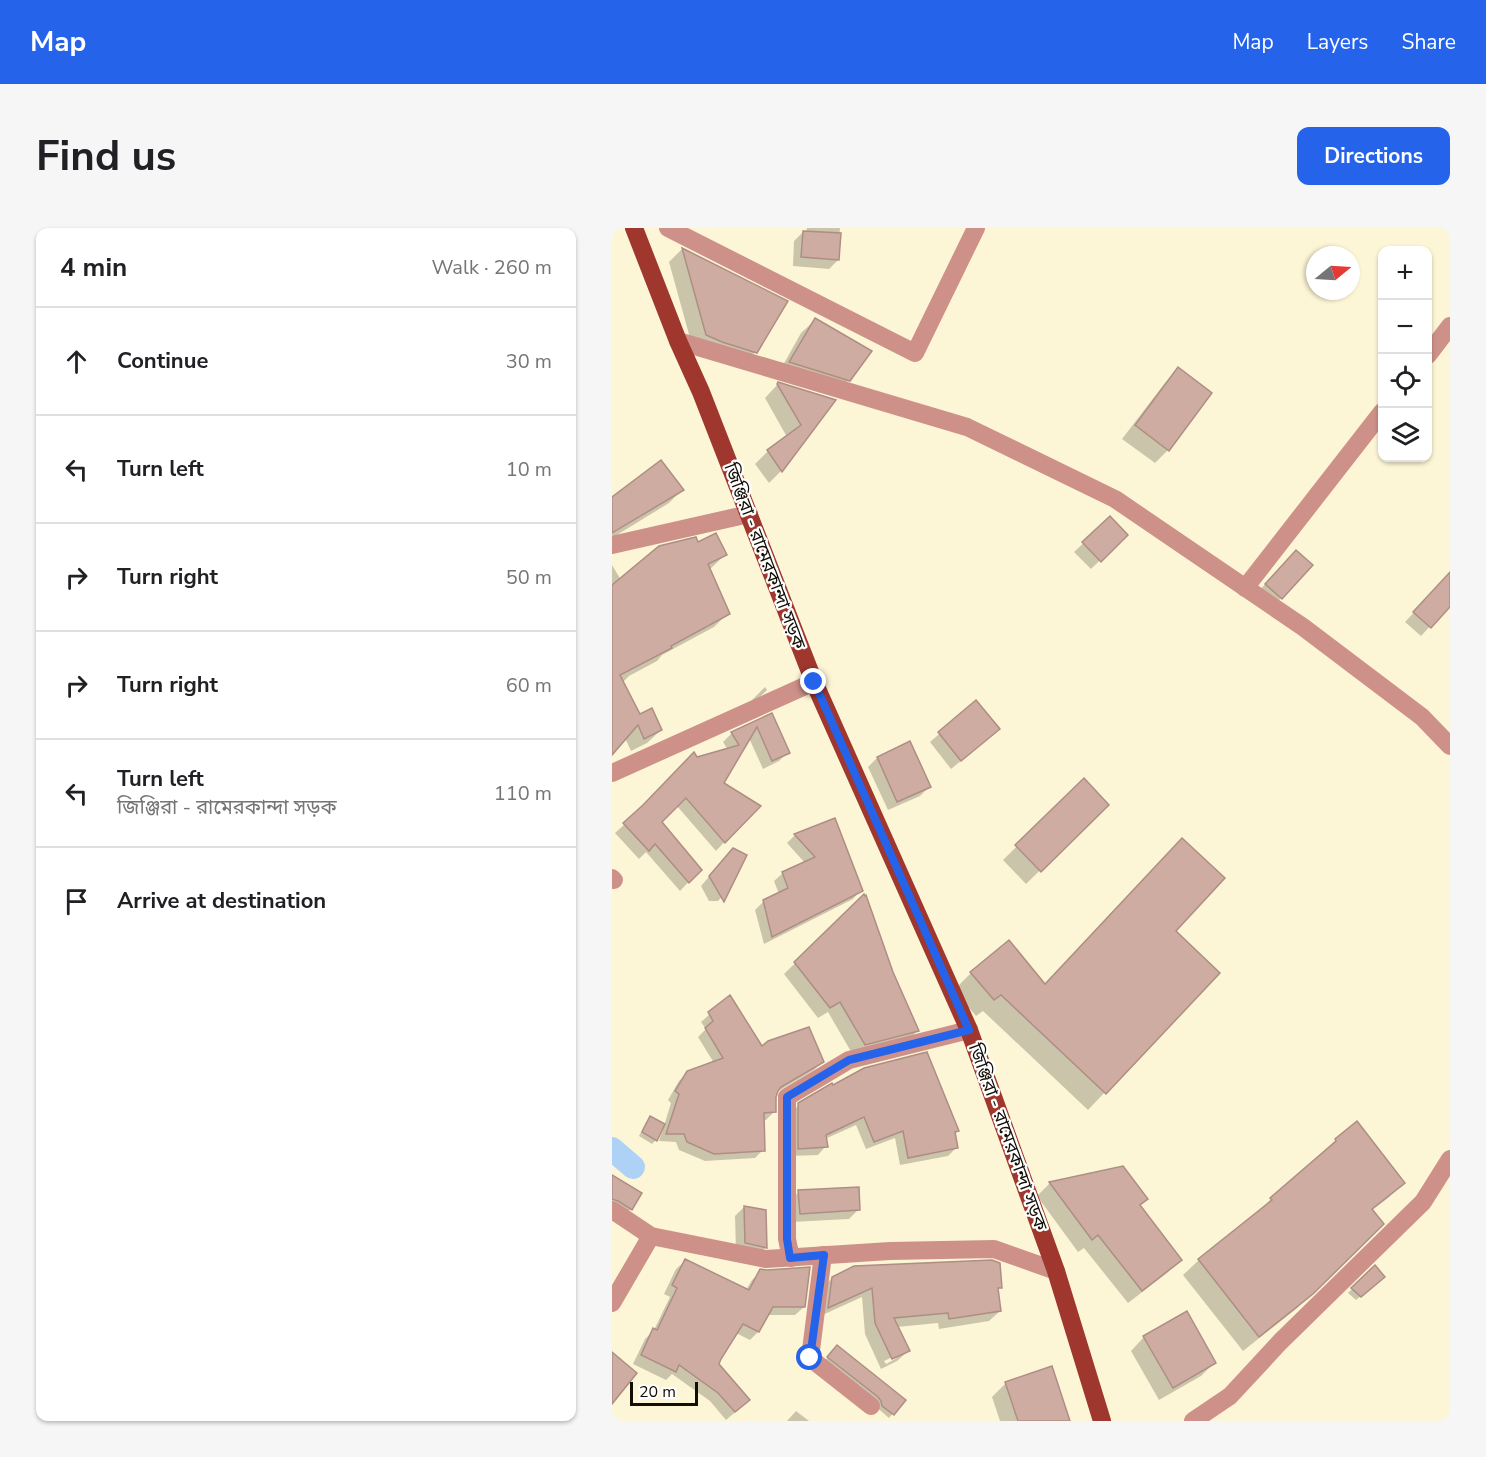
<!DOCTYPE html>
<html lang="en">
<head>
<meta charset="utf-8">
<style>
	body { margin:0; font-family:"Nunito Sans","Noto Sans Bengali",sans-serif; background:#f6f6f6; color:#202124 }
	.controls { position:absolute; right:18px; top:18px; display:grid; overflow:hidden; border-radius:12px; box-shadow:0 2px 4px #0004 }
	.controls button { width:54px; height:54px; display:grid; place-items:center; padding:0; border:0; border-bottom:2px solid #e0e0e0; background:#fff; color:#202124; font:30px sans-serif }
	.compass { position:absolute; left:694px; top:18px; width:54px; height:54px; border-radius:50%; background:#fff; box-shadow:0 2px 4px #0004; rotate:72deg }
	.scale { position:absolute; left:18px; bottom:15px; width:68px; box-sizing:border-box; padding-left:6px; border:3px solid #110f05; border-top:0; font-size:16px; line-height:21px; white-space:nowrap; color:#110f05; -webkit-text-stroke:4px #fff; paint-order:stroke }
	.stop { position:absolute; width:18px; height:18px; margin:-14px; border:4px solid #2563eb; border-radius:50%; background:#fff }
	.stop.end { background:#2563eb; border-color:#fff; box-shadow:0 2px 6px #0008 }
	.list { margin:0; padding:0; list-style:none }
	h2 { display:flex; justify-content:space-between; align-items:center; height:78px; margin:0; padding:0 24px; font-size:26px }
	h2 small { font-size:20px; font-weight:400; color:#757577 }
	.list li { display:grid; grid-template-columns:39px 1fr auto; gap:18px; align-items:center; box-sizing:border-box; height:108px; padding:0 24px; border-top:2px solid #e0e0e0 }
	.list b { display:block; font-size:22px; white-space:nowrap }
	.list p { margin:0; font-size:20px; white-space:nowrap; color:#757577 }
	.list em { font-size:20px; font-style:normal; color:#757577 }
	.icon { flex:none; width:33px; height:33px; fill:none; stroke:currentColor; stroke-width:2; stroke-linecap:round; stroke-linejoin:round }
	.map { position:relative; flex:none; width:838px; height:1193px; overflow:hidden; border-radius:12px }
	header { display:flex; align-items:center; gap:36px; box-sizing:border-box; height:84px; padding:0 30px; background:#2563eb; color:#fff }
	header strong { font-size:28px }
	nav { display:flex; gap:33px; margin-inline-start:auto; font-size:21px }
	.intro { display:flex; align-items:center; justify-content:space-between; box-sizing:border-box; height:144px; padding:0 36px }
	h1 { margin:0; font-size:42px }
	.button { padding:15px 27px; border-radius:12px; background:#2563eb; color:#fff; font-size:21px; font-weight:700 }
	main { display:flex; gap:36px; padding:0 36px }
	aside { flex:1; background:#fff; border-radius:12px; box-shadow:0 2px 4px #0004 }
	.map>svg:first-child { display:block }
	.shadow { fill:#0003; fill-rule:evenodd }
	.lines { fill:none; stroke-linecap:round; stroke-linejoin:round }
	.canal { stroke:#aed1f6; stroke-width:24 }
	.building { fill:#ceaca2; stroke:#ae8e84; stroke-width:1.5 }
	.minor { stroke:#ce9189; stroke-width:18 }
	.major { stroke:#a0372f; stroke-width:18 }
	.route { stroke:#2563eb; stroke-width:8 }
	.labels { text-anchor:middle; dominant-baseline:central; stroke-width:4.5; stroke-linejoin:round; paint-order:stroke }
	.street-label { font-size:18px; fill:#110f05; stroke:#fff }
</style>
</head>
<body>
<header>
<strong>Map</strong>
<nav><a>Map</a><a>Layers</a><a>Share</a></nav>
</header>
<div class="intro"><h1>Find us</h1><a class="button">Directions</a></div>
<main>
<aside>
<h2>4 min<small>Walk · 260 m</small></h2>
<ul class="list">
<li><svg class="icon" aria-label="ahead" viewBox="0 0 24 24"><path d="M12 20V5M6 11l6-6 6 6"/></svg><div><b>Continue</b></div><em>30 m</em></li>
<li><svg class="icon" aria-label="left" viewBox="0 0 24 24"><path d="M17 20v-9H6M10 6l-5 5 5 5"/></svg><div><b>Turn left</b></div><em>10 m</em></li>
<li><svg class="icon" aria-label="right" viewBox="0 0 24 24"><path d="M7 20v-9h11M14 6l5 5-5 5"/></svg><div><b>Turn right</b></div><em>50 m</em></li>
<li><svg class="icon" aria-label="right" viewBox="0 0 24 24"><path d="M7 20v-9h11M14 6l5 5-5 5"/></svg><div><b>Turn right</b></div><em>60 m</em></li>
<li><svg class="icon" aria-label="left" viewBox="0 0 24 24"><path d="M17 20v-9H6M10 6l-5 5 5 5"/></svg><div><b>Turn left</b><p>জিঞ্জিরা - রামেরকান্দা সড়ক</p></div><em>110 m</em></li>
<li><svg class="icon" aria-label="arrive" viewBox="0 0 24 24"><path d="M6 21V4h12l-3 4 3 4H6"/></svg><div><b>Arrive at destination</b></div></li>
</ul>
</aside>
<div class="map">
<svg width="838" height="1193" viewBox="0 0 838 1193">
	<rect width="100%" height="100%" fill="#fdf6d6"/>
	<g class="shadow">
		<polygon points="195,0 228,0 226,32 217,41 181,38 182,13 191,4 194,4"/>
		<polygon points="70,21 174,74 143,124 130,138 81,121 57,34"/>
		<polygon points="203,92 237,152 223,165 165,148 189,105"/>
		<polygon points="566,141 556,222 543,235 510,211 553,155"/>
		<polygon points="166,156 222,173 169,243 157,255 143,236 156,223 175,209 153,170"/>
		<polygon points="70,262 57,275 0,310 0,271"/>
		<polygon points="498,290 514,307 479,341 462,324"/>
		<polygon points="86,316 113,327 97,342 116,385 102,399 50,427 45,433 17,448 10,455 27,488 49,502 35,515 19,523 13,510 0,524 0,337 9,352"/>
		<polygon points="675,332 669,370 660,379 645,365"/>
		<polygon points="838,357 838,377 809,408 793,394 824,361"/>
		<polygon points="153,459 155,462 142,475 132,480"/>
		<polygon points="364,474 377,510 339,541 318,514"/>
		<polygon points="159,487 176,524 167,533 151,541 137,510 110,556 146,578 104,623 65,578 48,594 88,642 68,663 34,624 27,631 3,605 85,531 116,522 111,514 120,505"/>
		<polygon points="265,530 317,559 308,568 276,582 256,539"/>
		<polygon points="472,552 495,577 414,656 391,632"/>
		<polygon points="222,592 249,662 241,671 152,716 143,682 152,673 167,666 162,653 171,645 193,635 175,615 183,607"/>
		<polygon points="112,631 115,663 106,673 97,673 89,658"/>
		<polygon points="251,669 280,744 306,802 295,814 241,827 216,784 206,790 172,746"/>
		<polygon points="562,703 606,745 476,882 371,783 364,788 342,762 359,745 432,758"/>
		<polygon points="117,769 149,820 210,834 202,842 163,865 162,884 154,892 150,892 151,922 143,930 93,933 67,922 64,914 47,913 51,901 49,900 44,912 40,916 27,908 34,894 38,890 52,898 59,875 56,872 67,853 76,844 102,835 86,809 94,801 89,794"/>
		<polygon points="187,877 346,903 342,907 345,919 336,928 288,937 283,910 254,921 244,897 213,911 214,918 206,927 179,928 179,885"/>
		<polygon points="724,912 791,955 776,970 759,983 770,996 684,1081 631,1123 571,1047 587,1032 644,987 659,971"/>
		<polygon points="0,949 20,980 10,990 0,985"/>
		<polygon points="438,955 527,978 568,1031 555,1045 516,1075 472,1020 466,1024 425,968"/>
		<polygon points="187,964 246,982 237,991 179,994 178,973"/>
		<polygon points="132,979 154,1019 145,1028 124,1024 123,988"/>
		<polygon points="73,1033 134,1062 140,1052 149,1043 192,1079 183,1087 155,1087 146,1104 138,1112 124,1105 105,1136 127,1181 114,1192 98,1173 60,1146 54,1152 21,1136 33,1111 42,1102 58,1069 52,1066 64,1041"/>
		<polygon points="763,1039 767,1053 744,1072 736,1065"/>
		<path d="M 220,1050 L 388,1059 L 385,1062 L 388,1083 L 377,1093 L 327,1101 L 326,1095 L 285,1099 L 296,1123 L 285,1133 L 269,1141 L 253,1106 L 250,1069 L 206,1089 L 210,1061 ZM 285,1127 L 285,1130 L 274,1136 L 272,1133 Z"/>
		<polygon points="532,1109 602,1135 589,1148 547,1172 519,1123"/>
		<polygon points="221,1123 292,1172 277,1190 212,1134"/>
		<polygon points="394,1155 457,1193 388,1193 380,1169"/>
		<polygon points="184,1183 197,1193 175,1193"/>
	</g>
	<g class="lines">
		<polyline class="canal" points="0,921 21,939"/>
	</g>
	<g class="building">
		<polygon points="191,3 229,5 227,32 189,29"/>
		<polygon points="70,20 176,73 145,125 110,114 94,107"/>
		<polygon points="203,90 260,123 238,153 177,134"/>
		<polygon points="566,139 600,165 557,223 523,197"/>
		<polygon points="166,154 224,172 170,244 155,222 189,197 165,156"/>
		<polygon points="49,232 72,262 0,305 0,269"/>
		<polygon points="498,288 516,307 489,334 470,314"/>
		<polygon points="104,305 115,327 96,336 118,386 59,418 60,420 8,447 28,486 40,480 50,502 32,511 26,497 0,527 0,357 47,318 84,309 86,314"/>
		<polygon points="684,322 701,337 670,371 653,356"/>
		<polygon points="838,344 838,379 819,400 801,384"/>
		<polygon points="364,472 388,501 349,533 326,504"/>
		<polygon points="160,485 178,525 160,533 145,499 112,555 149,578 113,615 74,570 50,594 90,642 77,655 43,616 37,623 11,595 31,577 82,524 85,529 127,517 119,504"/>
		<polygon points="298,513 319,559 285,574 265,529"/>
		<polygon points="472,550 497,577 429,644 403,617"/>
		<polygon points="223,590 251,663 160,709 151,672 176,660 170,644 203,629 182,606"/>
		<polygon points="570,610 613,650 564,703 608,745 494,866 389,767 382,772 358,744 397,712 433,756"/>
		<polygon points="121,620 135,627 112,674 97,648"/>
		<polygon points="252,666 253,668 254,667 281,744 307,803 253,817 228,774 218,780 182,734"/>
		<polygon points="118,767 150,818 156,813 197,799 212,834 169,859 166,863 164,869 164,884 152,885 153,923 102,926 75,914 72,906 54,906 67,866 63,863 75,843 111,830 93,800 101,793 96,784"/>
		<polygon points="315,824 347,903 343,904 346,920 296,930 291,903 262,914 252,889 214,907 216,919 186,921 186,875 220,855 221,857 252,840"/>
		<polygon points="38,888 53,896 45,913 30,904"/>
		<polygon points="745,893 793,955 760,981 772,996 701,1066 647,1109 586,1031 660,972 658,970 724,913 723,911"/>
		<polygon points="511,938 536,971 528,977 570,1032 530,1063 486,1007 480,1012 437,954"/>
		<polygon points="0,947 30,965 20,982 6,973 0,971"/>
		<polygon points="247,959 248,982 188,986 186,962"/>
		<polygon points="132,978 154,982 155,1020 133,1015"/>
		<polygon points="73,1031 137,1062 148,1041 155,1042 198,1039 193,1079 161,1079 147,1104 131,1096 109,1131 107,1136 138,1172 123,1184 106,1165 67,1137 64,1144 29,1127 41,1100 45,1102 65,1060 60,1057"/>
		<polygon points="380,1032 388,1035 390,1060 386,1060 389,1083 337,1091 336,1085 282,1090 298,1123 280,1131 263,1095 260,1060 216,1080 220,1049 242,1038"/>
		<polygon points="763,1037 773,1049 749,1069 739,1060"/>
		<polygon points="575,1083 604,1135 561,1160 531,1108"/>
		<polygon points="225,1117 294,1172 282,1187 270,1178 269,1173 266,1169 215,1129"/>
		<polygon points="0,1124 25,1145 0,1176"/>
		<polygon points="440,1138 458,1193 406,1193 393,1154"/>
	</g>
	<g class="lines">
		<g class="minor">
			<polyline points="56,0 303,125 364,0"/>
			<polyline points="66,113 355,199 503,271 691,399 810,489 838,518"/>
			<polyline points="816,127 838,98"/>
			<polyline points="0,317 137,286"/>
			<polyline points="633,360 770,184"/>
			<polyline points="0,545 202,454"/>
			<polyline points="0,650 2,652"/>
			<polyline points="0,982 39,1008 154,1031 278,1023 382,1021 444,1043"/>
			<polyline points="211,1027 198,1130 259,1178"/>
			<polyline points="179,1030 175,1011 175,869 237,832 357,802"/>
			<polyline points="0,1075 39,1008"/>
			<polyline points="581,1193 618,1168 668,1114 811,974 838,931"/>
		</g>
		<polyline class="major" points="22,0 66,113 89,164 202,454 357,802 444,1043 490,1193"/>
	</g>
	<g class="lines">
		<polyline class="route" points="198,1130 212,1027 178,1030 175,1011 175,869 237,832 357,802 202,454"/>
	</g>
	<g class="labels">
		<g class="street-label">
			<text transform="translate(153 328) rotate(69)">জিঞ্জিরা - রামেরকান্দা সড়ক</text>
			<text transform="translate(396 909) rotate(70)">জিঞ্জিরা - রামেরকান্দা সড়ক</text>
		</g>
	</g>
</svg>
<div class="controls">
<button>+</button>
<button>−</button>
<button><svg class="icon" aria-label="locate" viewBox="0 0 24 24"><circle cx="12" cy="12" r="6"/><path d="M12 2v4M12 18v4M2 12h4M18 12h4"/></svg></button>
<button><svg class="icon" aria-label="layers" viewBox="0 0 24 24"><path d="M12 4l9 5-9 5-9-5zM3 14l9 5 9-5"/></svg></button>
</div>
<svg class="compass" viewBox="-18 -18 36 36"><path d="M0-13l5 13h-10z" fill="#e53935"/><path d="M0 13l5-13h-10z" fill="#757577"/></svg>
<div class="scale">20 m</div>
<div class="stop" style="left:198px;top:1130px"></div>
<div class="stop end" style="left:202px;top:454px"></div>
</div>
</main>
</body>
</html>
